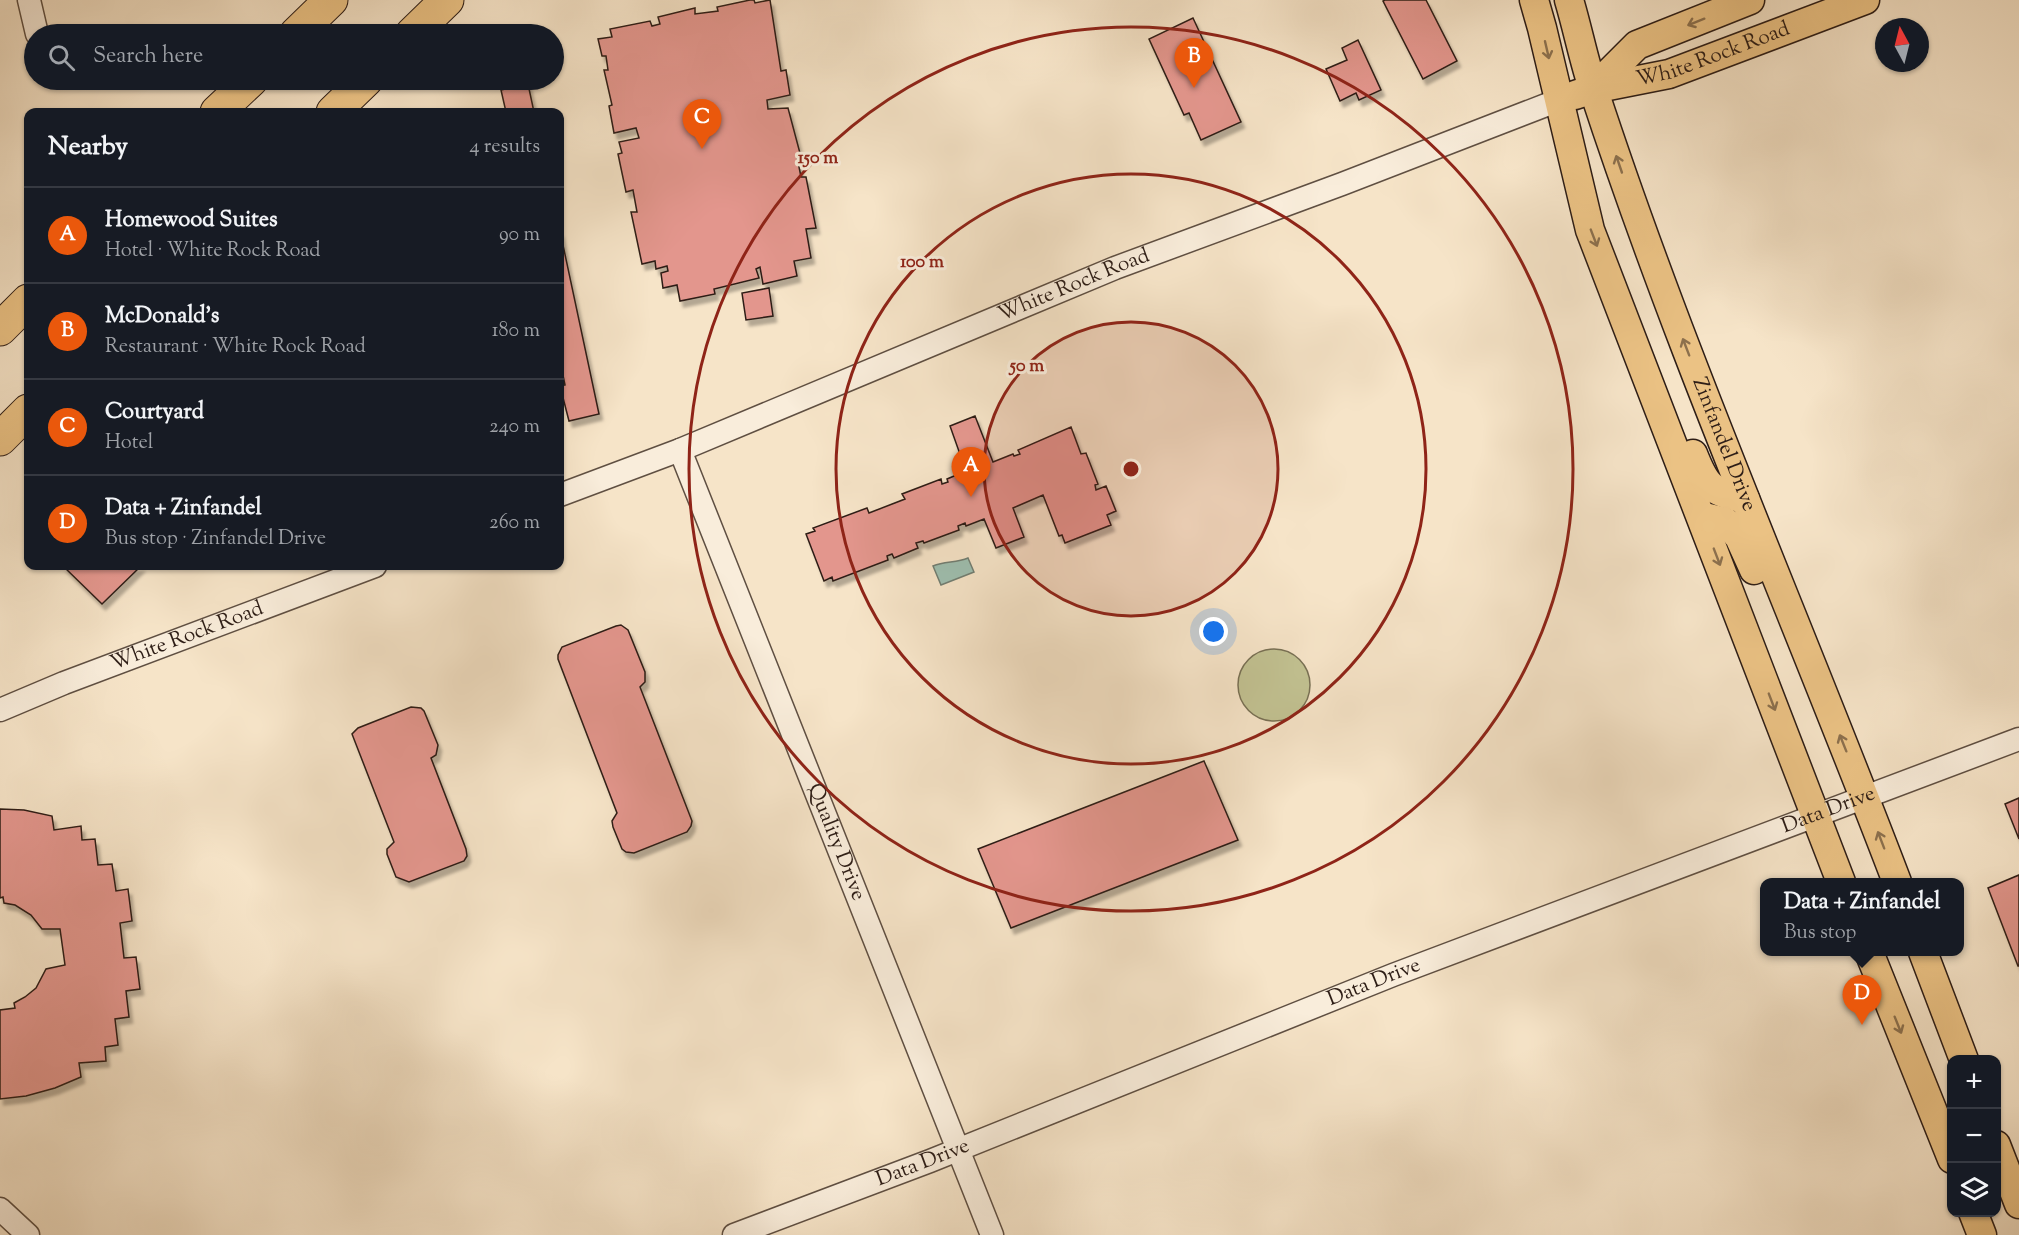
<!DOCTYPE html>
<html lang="en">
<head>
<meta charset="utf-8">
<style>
	body { margin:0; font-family:"Sorts Mill Goudy",serif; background:#242831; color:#f1f3f6 }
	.controls { position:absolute; right:18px; bottom:18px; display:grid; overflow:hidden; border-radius:12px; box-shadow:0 2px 4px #0004 }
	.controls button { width:54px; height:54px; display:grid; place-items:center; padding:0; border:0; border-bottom:2px solid #363941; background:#171b24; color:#f1f3f6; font:30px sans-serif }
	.compass { position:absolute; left:1875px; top:18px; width:54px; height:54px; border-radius:50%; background:#171b24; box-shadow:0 2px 4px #0004; rotate:353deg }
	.you { position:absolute; left:1214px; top:632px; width:21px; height:21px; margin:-15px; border:4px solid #fff; border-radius:50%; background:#1a73e8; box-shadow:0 0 0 9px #1a73e833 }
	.badge { display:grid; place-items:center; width:39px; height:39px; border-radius:50%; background:#ea580c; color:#fff; font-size:20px; font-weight:700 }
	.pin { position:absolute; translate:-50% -50px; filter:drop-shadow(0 2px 3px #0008) }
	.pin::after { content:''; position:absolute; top:32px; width:21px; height:18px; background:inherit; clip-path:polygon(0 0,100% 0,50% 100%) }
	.popup { position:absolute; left:1760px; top:878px; width:204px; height:78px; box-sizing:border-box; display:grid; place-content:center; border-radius:12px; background:#171b24; filter:drop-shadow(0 2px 4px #0005); font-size:20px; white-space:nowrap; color:#9ea1a6 }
	.popup b { font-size:22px; color:#f1f3f6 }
	.popup::after { content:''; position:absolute; left:50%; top:100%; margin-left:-12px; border:12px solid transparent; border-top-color:#171b24 }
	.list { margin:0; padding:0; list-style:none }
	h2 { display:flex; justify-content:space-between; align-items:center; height:78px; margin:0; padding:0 24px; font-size:26px }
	h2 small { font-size:20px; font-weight:400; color:#9ea1a6 }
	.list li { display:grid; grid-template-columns:39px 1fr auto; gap:18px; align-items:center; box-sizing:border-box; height:96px; padding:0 24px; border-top:2px solid #363941 }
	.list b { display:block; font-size:22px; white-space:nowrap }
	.list p { margin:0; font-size:20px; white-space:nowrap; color:#9ea1a6 }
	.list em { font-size:20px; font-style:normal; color:#9ea1a6 }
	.icon { flex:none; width:33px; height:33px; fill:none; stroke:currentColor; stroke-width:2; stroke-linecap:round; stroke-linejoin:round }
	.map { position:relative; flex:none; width:2019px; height:1235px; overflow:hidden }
	.search { position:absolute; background:#171b24; box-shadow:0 2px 4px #0004; left:24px; top:24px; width:540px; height:66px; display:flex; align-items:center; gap:15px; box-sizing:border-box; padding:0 21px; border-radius:33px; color:#9ea1a6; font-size:22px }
	.panel { position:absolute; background:#171b24; box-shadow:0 2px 4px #0004; left:24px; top:108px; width:540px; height:462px; border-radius:12px }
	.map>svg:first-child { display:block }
	.green { fill:#c2c292; stroke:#787054; stroke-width:1.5 }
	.water { fill:#9ebfb0; stroke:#717e72; stroke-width:1.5 }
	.building { fill:#e3968d; stroke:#2d1d16; stroke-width:1.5; filter:url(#shadow) }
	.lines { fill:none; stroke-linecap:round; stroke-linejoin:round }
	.minor-casing { stroke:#5f4f42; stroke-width:25 }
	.major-casing { stroke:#2d1d16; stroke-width:31 }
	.highway-casing { stroke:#2d1d16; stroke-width:35 }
	.minor { stroke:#f9eddb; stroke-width:22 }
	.major { stroke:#ebc284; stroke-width:28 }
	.highway { stroke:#ebc284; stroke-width:33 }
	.oneway { stroke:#8c704d }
	.ring { fill:none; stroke:#8f2418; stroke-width:3 }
	.labels { text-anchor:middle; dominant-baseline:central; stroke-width:6; stroke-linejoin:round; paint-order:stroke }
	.street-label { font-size:21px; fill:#2d1d16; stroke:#f9eddb }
	.centre { fill:#8f2418; stroke:#f9eddb; stroke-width:3 }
	.ring-label { font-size:18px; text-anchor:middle; font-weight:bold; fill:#8f2418; stroke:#f9eddb; stroke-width:6; stroke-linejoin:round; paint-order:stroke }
</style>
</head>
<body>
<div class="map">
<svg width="2019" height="1235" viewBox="0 0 2019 1235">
	<defs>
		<filter id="shadow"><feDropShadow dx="3.5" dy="6" stdDeviation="1.5" flood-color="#0004"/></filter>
	</defs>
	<rect width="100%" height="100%" fill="#f6e4c8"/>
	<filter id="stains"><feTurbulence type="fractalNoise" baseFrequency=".00333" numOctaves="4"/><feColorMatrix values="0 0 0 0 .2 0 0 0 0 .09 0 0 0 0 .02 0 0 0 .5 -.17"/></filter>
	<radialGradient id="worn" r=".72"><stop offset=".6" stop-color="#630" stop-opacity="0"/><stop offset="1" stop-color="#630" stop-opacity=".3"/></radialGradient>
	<circle class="green" cx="1274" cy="685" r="36"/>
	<path class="water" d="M 968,558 L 974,572 L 941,585 L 933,566 C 945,561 956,563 968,558 Z"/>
	<g class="building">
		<polygon points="750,0 754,0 755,3 770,0 781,71 786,70 790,95 767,100 768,109 788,108 801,157 797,157 801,177 806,177 816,228 806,229 811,258 794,261 797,276 763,284 760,267 756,269 759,278 714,289 715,294 680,301 677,285 663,288 661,273 668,271 667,266 656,269 655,261 642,264 631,212 637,212 633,190 626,192 618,154 622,153 619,142 639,138 636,128 614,133 609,106 612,105 604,70 608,70 606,56 602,56 598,39 612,37 610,29 650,21 652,26 660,24 658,17 695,8 695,14 718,11 717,7"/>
		<polygon points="1385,0 1426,0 1457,61 1423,79 1383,1"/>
		<polygon points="1193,18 1241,122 1201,140 1189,113 1184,115 1149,39"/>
		<polygon points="1358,40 1381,90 1359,100 1356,93 1340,101 1326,69 1347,60 1342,48"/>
		<polygon points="528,84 534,112 506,112 501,90"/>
		<polygon points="560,231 599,414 569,421 560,386 565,385 560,361"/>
		<polygon points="769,288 773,316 746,320 742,293"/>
		<polygon points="975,416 993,462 1013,454 1014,456 1020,454 1018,450 1071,427 1081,454 1086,453 1098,484 1095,485 1096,490 1106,486 1116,511 1107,515 1111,525 1065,543 1062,535 1059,536 1043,495 1013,508 1024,537 996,548 984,519 966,526 965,523 958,526 959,530 924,543 923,541 916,543 918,548 894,558 892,554 887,556 888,560 833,581 832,577 824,581 806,534 815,531 813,528 867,508 869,513 905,499 902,494 941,479 942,484 948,482 947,479 966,471 950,426"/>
		<polygon points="63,566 141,566 102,604"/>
		<polygon points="621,625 628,630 645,672 645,682 640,687 692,821 691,826 687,832 634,853 626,852 622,849 613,827 612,821 617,813 558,659 558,655 562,647 616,626"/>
		<polygon points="411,707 421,708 424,711 438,745 436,755 431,758 466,849 467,856 464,861 409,882 396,877 387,854 387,849 394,842 352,734 358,728"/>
		<polygon points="1204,761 1238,840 1011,928 978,849"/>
		<polygon points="2019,798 2019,839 2005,804"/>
		<polygon points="0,809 24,810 52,816 54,830 81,826 82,840 95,839 98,865 112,864 116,891 128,889 132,921 120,923 124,958 136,957 140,989 126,991 129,1017 115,1019 118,1045 105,1047 106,1061 79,1063 81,1077 55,1088 26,1096 0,1099 0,1010 15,1008 14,1003 25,997 36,988 46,969 65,965 60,929 42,929 31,915 15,905 4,903 3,897 0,898"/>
		<polygon points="2019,875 2019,966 2018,966 1988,888"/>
	</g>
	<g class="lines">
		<defs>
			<g id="minor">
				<polyline points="29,0 37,34"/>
				<path id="s1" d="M 680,450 L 992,1235"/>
				<path id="s2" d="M 560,495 L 680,450 L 1115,268 L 1342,184 L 1559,100"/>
				<path id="s3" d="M 0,710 L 64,683 L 375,566"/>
				<polyline points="0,1209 28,1235"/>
				<path id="s4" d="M 734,1235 L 930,1161 L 1393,975 L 2019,739"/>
			</g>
			<g id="major">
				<polyline points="1534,0 1542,28 1590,230 1841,882"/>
				<path id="s5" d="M 1569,0 C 1578,30 1584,62 1594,91 C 1682,360 1797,619 1897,882"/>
				<polyline points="1593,89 1637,45 1750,0"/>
				<path id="s6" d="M 1575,95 L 1593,89 L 1669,74 L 1865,0"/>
				<path d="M 1693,454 C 1706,487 1710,491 1745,499"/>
				<polyline points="1701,516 1726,522 1739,537 1754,570"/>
				<polyline points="1869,952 1952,1159"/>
				<polyline points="1923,952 1964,1060"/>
				<polyline points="1996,1145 2019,1204"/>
				<polyline points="1973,1212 1982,1235"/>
			</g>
			<g id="highway">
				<polyline points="296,34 331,0"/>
				<polyline points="412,34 447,0"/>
				<polyline points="217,112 251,80"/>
				<polyline points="333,112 366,80"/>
				<polyline points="0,329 28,301"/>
				<polyline points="0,439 28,411"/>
			</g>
		</defs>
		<use href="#minor" class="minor-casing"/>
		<use href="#major" class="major-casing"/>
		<use href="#highway" class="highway-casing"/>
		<use href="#minor" class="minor"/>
		<use href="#major" class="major"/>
		<use href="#highway" class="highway"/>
	</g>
	<defs><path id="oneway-shaft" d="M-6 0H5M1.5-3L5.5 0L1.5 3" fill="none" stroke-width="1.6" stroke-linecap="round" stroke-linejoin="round" transform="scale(1.5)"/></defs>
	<g class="oneway">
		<use href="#oneway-shaft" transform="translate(1696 22) rotate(158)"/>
		<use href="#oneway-shaft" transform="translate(1547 50) rotate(77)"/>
		<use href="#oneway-shaft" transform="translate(1619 164) rotate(-109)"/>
		<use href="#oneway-shaft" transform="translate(1594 238) rotate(69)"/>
		<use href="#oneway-shaft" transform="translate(1686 347) rotate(-111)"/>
		<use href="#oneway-shaft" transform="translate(1717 557) rotate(69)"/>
		<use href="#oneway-shaft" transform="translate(1772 702) rotate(69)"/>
		<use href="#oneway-shaft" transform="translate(1843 743) rotate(-112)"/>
		<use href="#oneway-shaft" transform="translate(1881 840) rotate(-111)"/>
		<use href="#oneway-shaft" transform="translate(1898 1025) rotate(68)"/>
	</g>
	<circle cx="1131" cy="469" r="147" fill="#8f2418" fill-opacity=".12"/>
	<g class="ring">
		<circle cx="1131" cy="469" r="147"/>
		<circle cx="1131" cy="469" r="295"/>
		<circle cx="1131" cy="469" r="442"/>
	</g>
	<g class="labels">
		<g class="street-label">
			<text stroke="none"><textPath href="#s6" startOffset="144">White Rock Road</textPath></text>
			<text stroke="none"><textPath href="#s2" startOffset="555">White Rock Road</textPath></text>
			<text stroke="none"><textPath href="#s5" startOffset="471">Zinfandel Drive</textPath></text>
			<text stroke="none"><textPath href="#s3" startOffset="201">White Rock Road</textPath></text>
			<text stroke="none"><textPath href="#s4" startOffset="1174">Data Drive</textPath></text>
			<text stroke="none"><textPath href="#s1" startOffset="422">Quality Drive</textPath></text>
			<text stroke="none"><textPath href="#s4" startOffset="688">Data Drive</textPath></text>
			<text stroke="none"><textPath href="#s4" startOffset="202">Data Drive</textPath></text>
		</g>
	</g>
	<circle cx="1131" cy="469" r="9" class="centre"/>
	<g class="ring-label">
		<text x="818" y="163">150 m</text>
		<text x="922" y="267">100 m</text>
		<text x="1027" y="371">50 m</text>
	</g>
	<rect width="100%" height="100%" filter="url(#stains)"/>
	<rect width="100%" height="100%" fill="url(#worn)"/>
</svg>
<div class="controls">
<button>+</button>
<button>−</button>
<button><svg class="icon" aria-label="layers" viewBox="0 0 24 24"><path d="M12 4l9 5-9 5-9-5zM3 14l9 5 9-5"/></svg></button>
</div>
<svg class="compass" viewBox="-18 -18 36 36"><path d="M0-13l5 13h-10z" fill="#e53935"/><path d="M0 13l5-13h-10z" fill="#9ea1a6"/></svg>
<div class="you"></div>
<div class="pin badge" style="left:971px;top:497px">A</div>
<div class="pin badge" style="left:1194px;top:88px">B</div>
<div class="pin badge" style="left:702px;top:149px">C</div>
<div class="pin badge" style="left:1862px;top:1025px">D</div>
<div class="popup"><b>Data + Zinfandel</b>Bus stop</div>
<div class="search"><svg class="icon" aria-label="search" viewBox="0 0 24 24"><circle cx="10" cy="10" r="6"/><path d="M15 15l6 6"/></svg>Search here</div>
<section class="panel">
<h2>Nearby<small>4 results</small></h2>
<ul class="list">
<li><span class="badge">A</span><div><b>Homewood Suites</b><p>Hotel · White Rock Road</p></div><em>90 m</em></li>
<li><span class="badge">B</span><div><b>McDonald's</b><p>Restaurant · White Rock Road</p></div><em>180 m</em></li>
<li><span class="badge">C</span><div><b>Courtyard</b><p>Hotel</p></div><em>240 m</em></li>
<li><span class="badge">D</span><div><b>Data + Zinfandel</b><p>Bus stop · Zinfandel Drive</p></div><em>260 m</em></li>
</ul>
</section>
</div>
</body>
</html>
